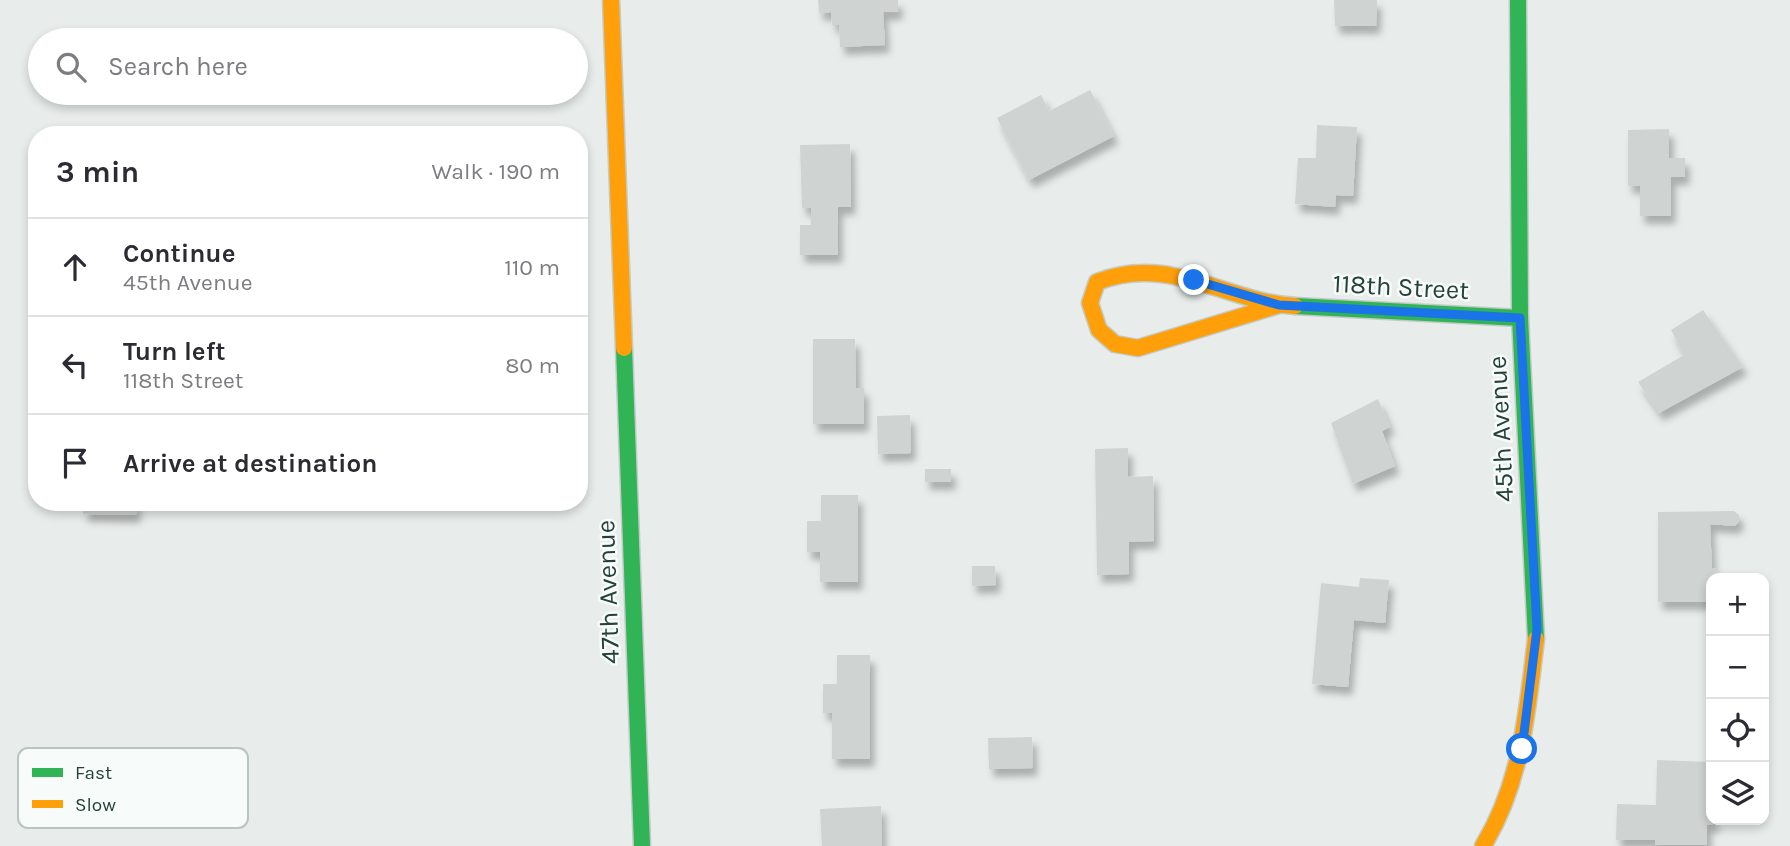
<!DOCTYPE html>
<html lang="en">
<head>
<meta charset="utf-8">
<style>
	body { margin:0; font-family:Karla,sans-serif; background:#f7f7f7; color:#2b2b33 }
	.controls { position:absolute; right:21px; bottom:21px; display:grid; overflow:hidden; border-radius:14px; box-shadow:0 4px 10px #0003 }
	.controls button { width:63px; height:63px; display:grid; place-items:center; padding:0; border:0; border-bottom:2px solid #e1e1e2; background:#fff; color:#2b2b33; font:35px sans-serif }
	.stop { position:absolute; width:21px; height:21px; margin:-16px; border:5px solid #1a73e8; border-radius:50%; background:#fff }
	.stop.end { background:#1a73e8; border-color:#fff; box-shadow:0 2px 7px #0008 }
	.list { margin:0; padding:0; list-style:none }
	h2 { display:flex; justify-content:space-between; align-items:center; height:91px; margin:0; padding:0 28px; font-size:30px }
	h2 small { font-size:23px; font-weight:400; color:#7c7c81 }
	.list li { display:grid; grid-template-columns:46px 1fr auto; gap:21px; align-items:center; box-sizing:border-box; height:98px; padding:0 28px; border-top:2px solid #e1e1e2 }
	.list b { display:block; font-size:26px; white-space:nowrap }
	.list p { margin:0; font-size:23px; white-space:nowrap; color:#7c7c81 }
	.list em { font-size:23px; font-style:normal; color:#7c7c81 }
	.icon { flex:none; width:38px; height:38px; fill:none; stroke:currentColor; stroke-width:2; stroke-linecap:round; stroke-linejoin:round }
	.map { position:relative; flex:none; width:1790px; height:846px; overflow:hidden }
	.search { position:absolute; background:#fff; box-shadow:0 4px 10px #0003; left:28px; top:28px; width:560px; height:77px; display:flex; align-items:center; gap:18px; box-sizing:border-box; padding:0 24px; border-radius:38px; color:#7c7c81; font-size:26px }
	.panel { position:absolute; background:#fff; box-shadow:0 4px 10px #0003; left:28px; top:126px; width:560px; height:385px; border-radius:28px }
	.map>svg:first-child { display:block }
	.building { fill:#cfd4d2; filter:url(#shadow) }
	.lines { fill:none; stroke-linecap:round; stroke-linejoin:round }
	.fast-casing { stroke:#c3cbc8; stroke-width:19 }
	.slow-casing { stroke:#c3cbc8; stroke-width:19 }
	.fast { stroke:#30b455; stroke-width:16 }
	.slow { stroke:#ff9f0a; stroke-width:16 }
	.route { stroke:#1a73e8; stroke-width:9 }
	.labels { text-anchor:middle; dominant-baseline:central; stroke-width:5; stroke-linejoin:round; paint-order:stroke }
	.street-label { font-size:26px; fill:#24423a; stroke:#f7fbf9 }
	.key { fill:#f7fbf9; stroke:#b8c4c0; stroke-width:2 }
	.key-label { font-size:19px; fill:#24423a }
</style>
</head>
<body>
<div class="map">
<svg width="1790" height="846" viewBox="0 0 1790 846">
	<defs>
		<filter id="shadow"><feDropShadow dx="4.5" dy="8" stdDeviation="3.5" flood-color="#0004"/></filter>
	</defs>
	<rect width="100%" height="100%" fill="#e8edeb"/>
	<g class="building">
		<polygon points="818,0 898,0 898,12 883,12 885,45 840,47 839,25 832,25 831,12 819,13"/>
		<polygon points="1334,0 1377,0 1376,26 1335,26"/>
		<polygon points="1090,90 1114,136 1029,180 997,118 1041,95 1049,111"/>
		<polygon points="1317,125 1357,127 1353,196 1336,195 1335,207 1295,204 1298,158 1316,158"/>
		<polygon points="1669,129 1669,158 1685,158 1685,177 1671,177 1671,216 1640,216 1640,186 1628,186 1628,130"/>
		<polygon points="850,144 851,207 838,207 838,255 800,255 800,225 811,225 811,208 802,208 800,145"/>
		<polygon points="1703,310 1743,367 1659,413 1638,382 1684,355 1671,330"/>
		<polygon points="813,339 855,339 856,388 864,388 864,424 813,424"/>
		<polygon points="1378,399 1390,427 1382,431 1395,466 1353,484 1331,423"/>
		<polygon points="910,415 911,453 878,454 877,416"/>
		<polygon points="1128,448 1128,477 1153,476 1154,541 1129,542 1129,574 1097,575 1095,449"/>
		<rect x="925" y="469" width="26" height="13"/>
		<polygon points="821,495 858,495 858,582 820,582 820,552 807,552 807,521 821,521"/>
		<polygon points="84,502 137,502 136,515 83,514"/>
		<polygon points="1734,511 1739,515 1739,521 1735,526 1710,524 1712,569 1718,568 1719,578 1711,578 1711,602 1658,602 1658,512"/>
		<polygon points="972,566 995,566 996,585 972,586"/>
		<polygon points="1360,578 1389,580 1385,623 1354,620 1348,687 1312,684 1321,583 1359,587"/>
		<polygon points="837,655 870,655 870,759 832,759 832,713 823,713 823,684 837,684"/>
		<polygon points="1032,737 1033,768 989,769 988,738"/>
		<polygon points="1657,760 1711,762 1711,820 1718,820 1712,825 1707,825 1707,845 1655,845 1655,840 1616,840 1617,804 1656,805"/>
		<polygon points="881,806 882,846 822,846 820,809"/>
	</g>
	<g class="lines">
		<defs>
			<g id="fast">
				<polyline points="1518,0 1520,318 1536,639"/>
				<polyline points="1295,306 1520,318"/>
				<polyline points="624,348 642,846"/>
			</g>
			<g id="slow">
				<polyline points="611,0 624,348"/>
				<path d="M 1279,305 L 1138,348 L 1115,344 L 1099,330 L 1090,303 L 1097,282 C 1169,253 1226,302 1295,306"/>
				<path d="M 1483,846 C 1522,782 1527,712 1536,639"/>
			</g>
		</defs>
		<use href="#fast" class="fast-casing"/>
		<use href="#slow" class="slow-casing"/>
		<use href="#fast" class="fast"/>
		<use href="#slow" class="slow"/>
	</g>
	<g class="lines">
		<polyline class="route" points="1194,280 1279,305 1520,318 1537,629 1522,749"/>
	</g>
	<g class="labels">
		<g class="street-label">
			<text transform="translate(1401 287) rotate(3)">118th Street</text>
			<text transform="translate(1501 429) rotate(-93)">45th Avenue</text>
			<text transform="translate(608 592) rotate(-92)">47th Avenue</text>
		</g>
	</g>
	<rect x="18" y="748" width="230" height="80" rx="10" class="key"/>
	<rect x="32" y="768" width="31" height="9" fill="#30b455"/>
	<rect x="32" y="800" width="31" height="8" fill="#ff9f0a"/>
	<g class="key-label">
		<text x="75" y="779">Fast</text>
		<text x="75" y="811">Slow</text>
	</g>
</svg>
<div class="controls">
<button>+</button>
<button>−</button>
<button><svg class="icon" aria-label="locate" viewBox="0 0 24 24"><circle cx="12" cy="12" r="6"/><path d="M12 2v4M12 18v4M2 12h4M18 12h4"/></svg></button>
<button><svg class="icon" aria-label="layers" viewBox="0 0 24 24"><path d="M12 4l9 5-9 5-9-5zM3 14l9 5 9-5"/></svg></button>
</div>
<div class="stop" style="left:1522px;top:749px"></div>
<div class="stop end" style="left:1194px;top:280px"></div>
<div class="search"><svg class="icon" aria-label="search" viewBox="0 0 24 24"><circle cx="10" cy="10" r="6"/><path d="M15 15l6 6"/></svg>Search here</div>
<section class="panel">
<h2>3 min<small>Walk · 190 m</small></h2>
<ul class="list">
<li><svg class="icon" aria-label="ahead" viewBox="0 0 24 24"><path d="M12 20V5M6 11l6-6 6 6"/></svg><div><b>Continue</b><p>45th Avenue</p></div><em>110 m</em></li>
<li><svg class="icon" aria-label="left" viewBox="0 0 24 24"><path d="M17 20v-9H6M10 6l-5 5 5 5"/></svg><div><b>Turn left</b><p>118th Street</p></div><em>80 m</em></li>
<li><svg class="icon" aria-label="arrive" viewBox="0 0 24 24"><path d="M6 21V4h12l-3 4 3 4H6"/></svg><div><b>Arrive at destination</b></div></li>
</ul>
</section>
</div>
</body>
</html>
